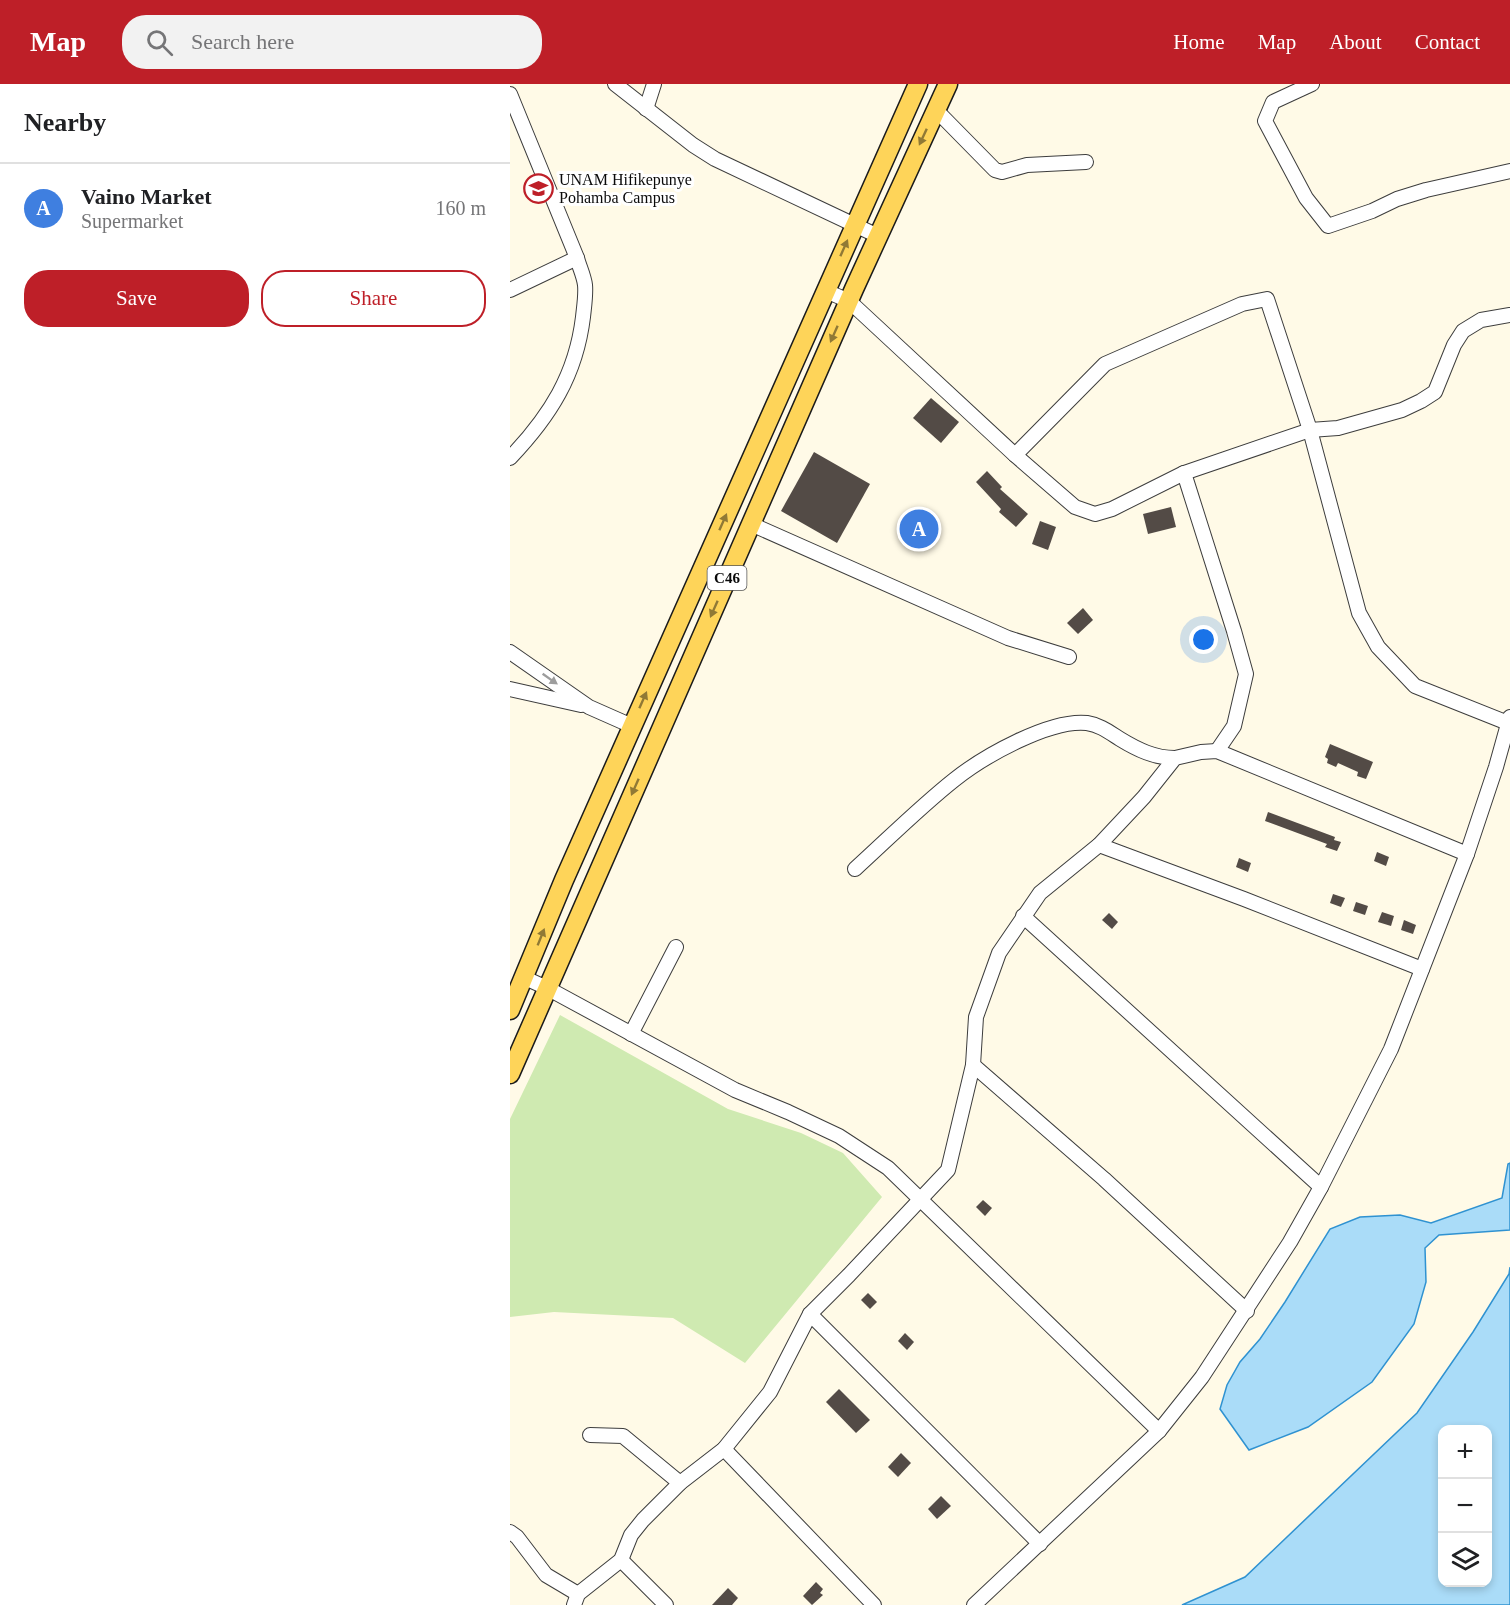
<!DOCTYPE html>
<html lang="en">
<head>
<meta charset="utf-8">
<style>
	body { margin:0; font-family:Georgia,serif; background:#f2f2f2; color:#202124 }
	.controls { position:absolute; right:18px; bottom:18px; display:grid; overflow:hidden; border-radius:12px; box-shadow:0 3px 9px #0003 }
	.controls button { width:54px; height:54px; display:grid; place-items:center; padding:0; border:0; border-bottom:2px solid #e0e0e0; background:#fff; color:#202124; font:30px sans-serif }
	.you { position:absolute; left:694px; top:556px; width:21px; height:21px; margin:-15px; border:4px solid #fff; border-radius:50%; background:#1a73e8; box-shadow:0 0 0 9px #1a73e833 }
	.badge { display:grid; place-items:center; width:39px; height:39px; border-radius:50%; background:#be1f28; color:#fff; font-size:20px; font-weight:700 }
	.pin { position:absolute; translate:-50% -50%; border:3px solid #fff; box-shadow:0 2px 6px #0006 }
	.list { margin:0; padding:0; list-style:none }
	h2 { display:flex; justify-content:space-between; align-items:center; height:78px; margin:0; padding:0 24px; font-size:26px }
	h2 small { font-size:20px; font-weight:400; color:#757577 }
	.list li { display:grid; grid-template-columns:39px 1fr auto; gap:18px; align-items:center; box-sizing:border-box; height:90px; padding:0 24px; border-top:2px solid #e0e0e0 }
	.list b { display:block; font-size:22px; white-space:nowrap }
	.list p { margin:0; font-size:20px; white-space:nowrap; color:#757577 }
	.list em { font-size:20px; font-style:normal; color:#757577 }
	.actions { display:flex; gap:12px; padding:18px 24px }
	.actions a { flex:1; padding:14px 0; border:2px solid #be1f28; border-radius:24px; text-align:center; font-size:21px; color:#be1f28 }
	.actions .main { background:#be1f28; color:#fff }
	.icon { flex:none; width:33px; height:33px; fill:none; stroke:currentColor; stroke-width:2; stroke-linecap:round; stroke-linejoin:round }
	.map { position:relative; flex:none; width:1000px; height:1521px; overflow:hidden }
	header { display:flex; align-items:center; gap:36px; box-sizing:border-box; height:84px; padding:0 30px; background:#be1f28; color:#fff }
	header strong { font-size:28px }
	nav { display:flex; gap:33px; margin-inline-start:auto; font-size:21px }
	.search { width:420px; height:54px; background:#f2f2f2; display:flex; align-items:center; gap:15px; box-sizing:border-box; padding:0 21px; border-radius:24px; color:#757577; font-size:22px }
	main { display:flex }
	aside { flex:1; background:#fff }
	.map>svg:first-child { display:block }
	.green { fill:#cfeab1 }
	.water { fill:#aadcf8; stroke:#2f92d1; stroke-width:1.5; fill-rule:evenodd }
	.building { fill:#534b46 }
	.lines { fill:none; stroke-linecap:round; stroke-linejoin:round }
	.minor-casing { stroke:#3d3d3d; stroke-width:16 }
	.major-casing { stroke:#1b1b1b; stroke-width:21 }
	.minor { stroke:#fff; stroke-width:14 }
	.major { stroke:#fed459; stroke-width:18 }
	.oneway { fill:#907935 }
	.oneway2 { fill:#9d9d9d }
	.labels { text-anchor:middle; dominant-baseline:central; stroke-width:6; stroke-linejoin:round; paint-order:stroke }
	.shield { fill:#fff; stroke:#545454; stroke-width:1.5 }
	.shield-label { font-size:15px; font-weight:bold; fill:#0a0a0a }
	.poi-label { font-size:16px; fill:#0a0a0a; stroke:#fff; text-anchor:start }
</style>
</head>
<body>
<header>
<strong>Map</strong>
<div class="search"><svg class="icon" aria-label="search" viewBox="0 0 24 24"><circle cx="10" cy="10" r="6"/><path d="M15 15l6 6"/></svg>Search here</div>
<nav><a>Home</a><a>Map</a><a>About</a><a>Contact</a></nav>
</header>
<main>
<aside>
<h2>Nearby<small></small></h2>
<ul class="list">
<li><span class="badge" style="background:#3f7fe0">A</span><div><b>Vaino Market</b><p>Supermarket</p></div><em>160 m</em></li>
</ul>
<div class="actions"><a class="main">Save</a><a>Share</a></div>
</aside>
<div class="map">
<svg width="1000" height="1521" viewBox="0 0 1000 1521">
	<rect width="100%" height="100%" fill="#fffae7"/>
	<polygon class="green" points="50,931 218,1025 291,1049 333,1069 372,1113 235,1279 163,1234 44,1228 0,1233 0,1035"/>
	<g class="water">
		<polygon points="1000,1079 1000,1146 929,1151 915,1164 916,1198 904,1240 862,1298 798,1343 739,1366 710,1325 717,1301 730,1278 750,1255 775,1218 820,1145 850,1133 890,1131 921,1139 992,1114 998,1080"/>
		<path d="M 1000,1183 L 1000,1521 L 672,1521 L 735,1493 L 907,1329 L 963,1248 L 999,1190 ZM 932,1346 L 978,1346 L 978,1498 L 932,1498 Z"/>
	</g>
	<g class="building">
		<polygon points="421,314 449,338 431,359 403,334"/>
		<polygon points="304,368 360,400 327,459 271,427"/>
		<polygon points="477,387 492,403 490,405 518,430 506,443 489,428 491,425 466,398"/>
		<polygon points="661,423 666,443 638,450 633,430"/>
		<polygon points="530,437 546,443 538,466 522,460"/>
		<polygon points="573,524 583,536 568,550 557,539"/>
		<polygon points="820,660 863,678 856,695 847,692 848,688 828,679 826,683 817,679 818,675 815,673"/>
		<polygon points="758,728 825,753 824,756 831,758 827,767 815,763 817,760 755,737"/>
		<polygon points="867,768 879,773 876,782 864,777"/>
		<polygon points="729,774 741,779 738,788 726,783"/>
		<polygon points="823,810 835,814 831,823 820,819"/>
		<polygon points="846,818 858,822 855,831 843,827"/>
		<polygon points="872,828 884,832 881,842 868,838"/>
		<polygon points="599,829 608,838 602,845 592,836"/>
		<polygon points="894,836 906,841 903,850 891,846"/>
		<polygon points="473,1116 482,1124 475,1132 466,1123"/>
		<polygon points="358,1209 367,1218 360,1225 351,1216"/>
		<polygon points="395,1249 404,1258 397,1266 388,1257"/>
		<polygon points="329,1305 360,1336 346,1349 316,1318"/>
		<polygon points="391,1369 401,1379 388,1393 378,1383"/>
		<polygon points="431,1412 441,1422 427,1435 418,1425"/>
		<polygon points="306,1498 313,1505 310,1509 313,1511 302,1521 293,1512"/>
		<polygon points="218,1504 228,1514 222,1521 202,1521"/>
	</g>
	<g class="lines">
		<defs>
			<g id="minor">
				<polyline points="105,0 183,61 205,75 368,152"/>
				<polyline points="802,0 763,18 755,37 796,114 818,142 862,127 887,115 916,106 1000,87"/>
				<path d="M 0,10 L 67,174 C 69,182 74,192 75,201 C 76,211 74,223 73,233 C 66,291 40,332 0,374"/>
				<polyline points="136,25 144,0"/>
				<polyline points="426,26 485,86 492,88 517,81 576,78"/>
				<polyline points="0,206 67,174"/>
				<polyline points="316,207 339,217 353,230 505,371 565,423 585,430 602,425 674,389 800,346 828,344 892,326 911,317 925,308 944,261 953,247 971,236 1000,231"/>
				<polyline points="505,371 595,280 732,220 757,215 800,346 849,529 868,563 905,602 998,639"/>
				<polyline points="674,389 724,547 736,590 724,642 707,667"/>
				<polyline points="241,440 498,554 559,573"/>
				<polyline points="0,568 79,623 122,642"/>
				<polyline points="0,605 71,621"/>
				<polyline points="589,761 734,815 912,885"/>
				<path d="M 345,785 C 378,755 410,723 444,696 C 474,672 540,635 577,639 C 590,641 599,648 610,655 C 628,666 645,674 665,674"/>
				<polyline points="513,832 811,1103"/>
				<polyline points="15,894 37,904 225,1006 278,1028 329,1052 378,1084 649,1347"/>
				<polyline points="121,950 166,863"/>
				<polyline points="463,981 594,1095 737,1227"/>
				<polyline points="300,1230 530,1460"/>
				<polyline points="80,1351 113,1352 170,1399"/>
				<polyline points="214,1365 364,1521"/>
				<polyline points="0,1448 7,1453 36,1491 68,1510"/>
				<polyline points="111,1476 156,1521"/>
				<polyline points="64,1521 68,1510 111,1476 121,1451 133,1436 170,1399 214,1365 260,1308 300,1230 339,1191 438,1086 463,981 466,933 489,869 530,809 589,761 634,713 665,674 691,668 707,667 957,770"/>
				<polyline points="464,1521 649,1347 692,1293 780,1158 811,1103 881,965 957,770 986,683 1000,633"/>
			</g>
			<g id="major">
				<polyline points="0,926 54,796 408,0"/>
				<polyline points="0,990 344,205 438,0"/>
			</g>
		</defs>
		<use href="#minor" class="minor-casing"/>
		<use href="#major" class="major-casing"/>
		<use href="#minor" class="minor"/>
		<use href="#major" class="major"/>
	</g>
	<defs><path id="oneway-solid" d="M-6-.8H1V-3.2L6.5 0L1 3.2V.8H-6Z" transform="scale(1.5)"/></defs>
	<g class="oneway">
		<use href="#oneway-solid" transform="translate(413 53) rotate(115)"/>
		<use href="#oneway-solid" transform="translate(334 164) rotate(-66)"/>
		<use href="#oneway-solid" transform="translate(324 250) rotate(114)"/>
		<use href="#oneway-solid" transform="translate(213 438) rotate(-66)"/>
		<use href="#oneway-solid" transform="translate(204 525) rotate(114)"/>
		<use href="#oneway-solid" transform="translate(133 616) rotate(-66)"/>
		<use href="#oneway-solid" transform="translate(125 703) rotate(114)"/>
		<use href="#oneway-solid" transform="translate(31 853) rotate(-68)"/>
	</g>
	<use class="oneway2" href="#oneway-solid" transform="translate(40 595) rotate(35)"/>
	<defs>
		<symbol id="university-ring" viewBox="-11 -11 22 22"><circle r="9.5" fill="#fff" stroke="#be1f28" stroke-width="1.5"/><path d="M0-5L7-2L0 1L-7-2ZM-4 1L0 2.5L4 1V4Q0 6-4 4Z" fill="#be1f28"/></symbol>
	</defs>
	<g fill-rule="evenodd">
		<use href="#university-ring" x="12" y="88" width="33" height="33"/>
	</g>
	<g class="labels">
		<rect class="shield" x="197.5" y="482" width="39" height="24" rx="4.5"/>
		<g class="shield-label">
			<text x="217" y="494">C46</text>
		</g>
		<g class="poi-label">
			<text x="49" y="95">UNAM Hifikepunye<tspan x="49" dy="18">Pohamba Campus</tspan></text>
		</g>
	</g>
</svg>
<div class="controls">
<button>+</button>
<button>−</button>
<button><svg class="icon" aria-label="layers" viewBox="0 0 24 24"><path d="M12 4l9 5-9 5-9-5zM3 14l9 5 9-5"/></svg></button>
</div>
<div class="you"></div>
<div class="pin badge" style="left:409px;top:445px;background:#3f7fe0">A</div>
</div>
</main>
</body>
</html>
